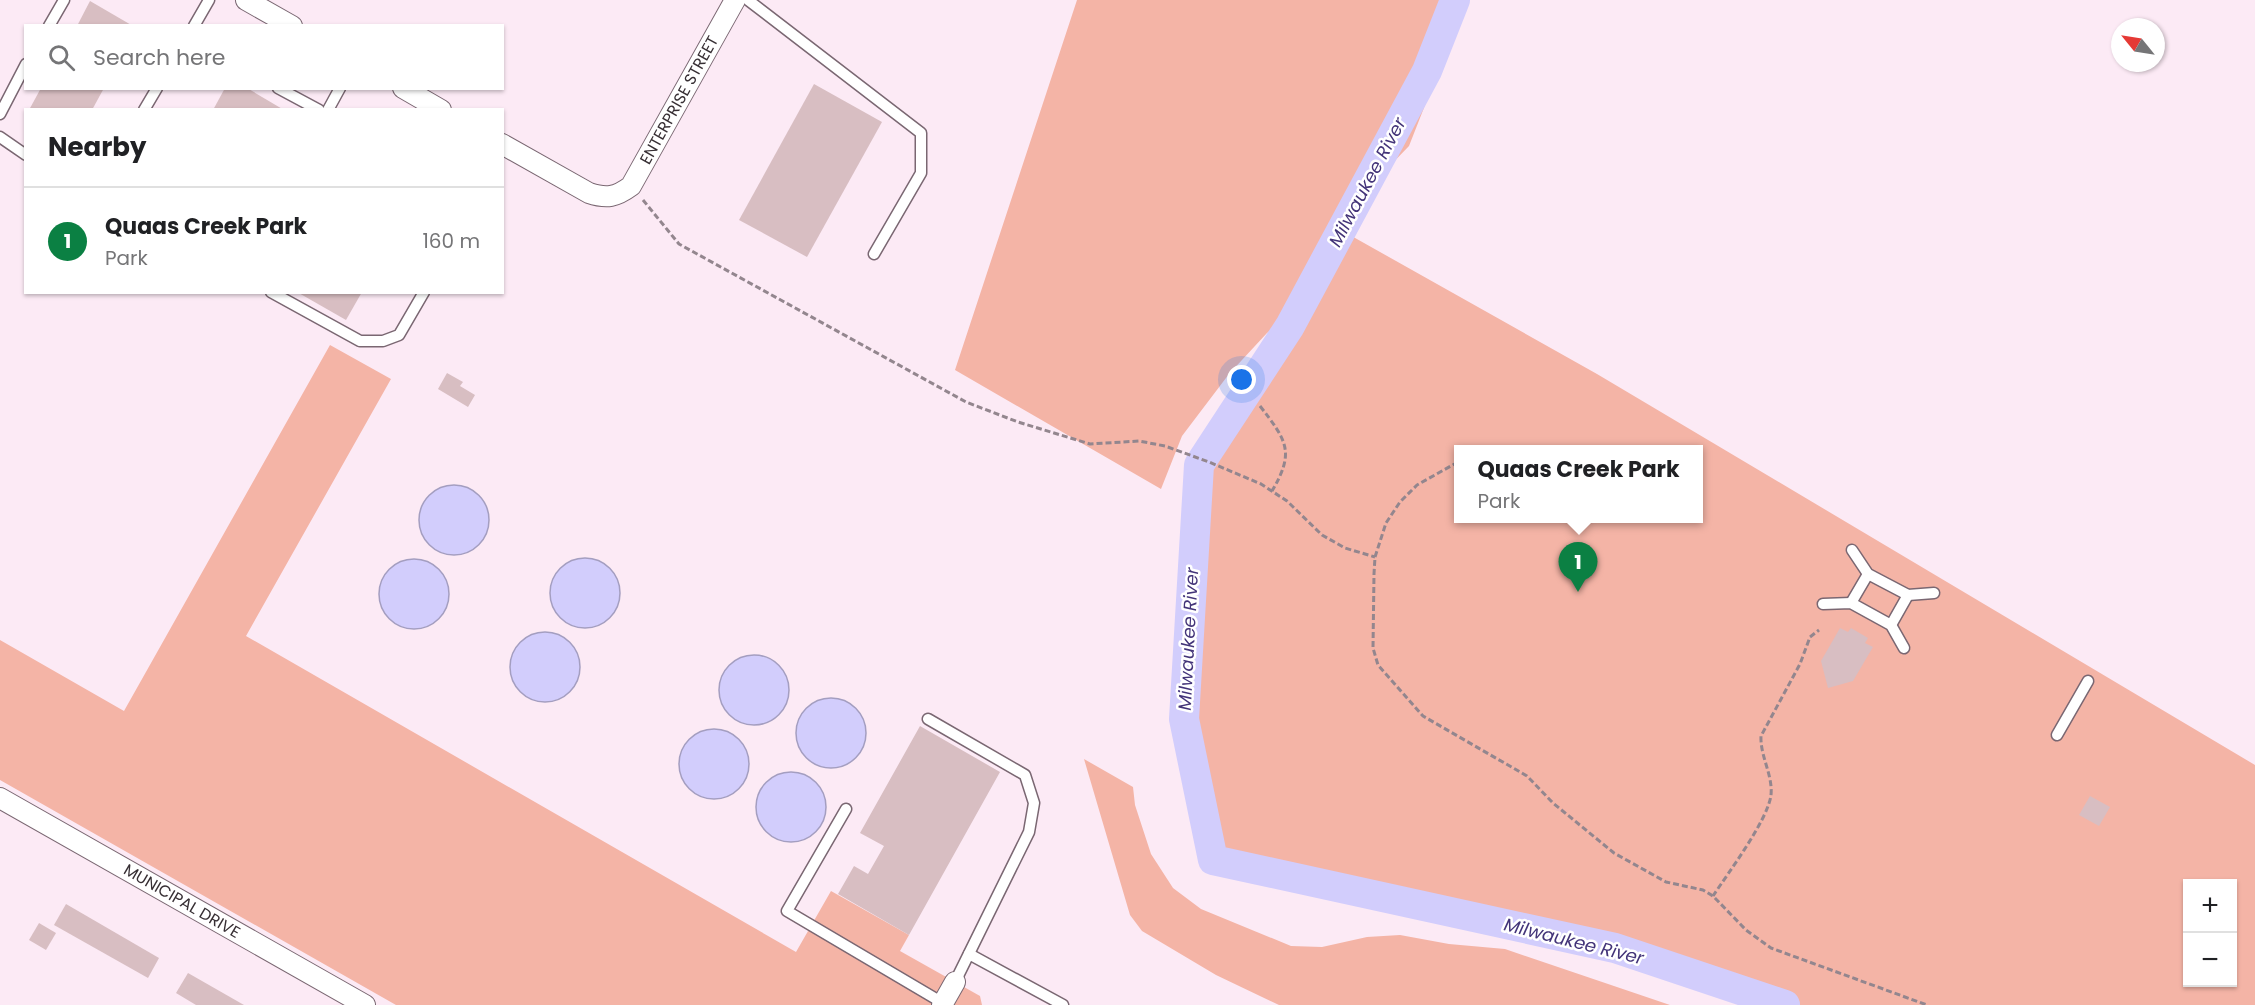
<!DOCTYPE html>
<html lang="en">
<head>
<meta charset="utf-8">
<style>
	body { margin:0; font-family:Poppins,sans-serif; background:#f2f2f2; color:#202124 }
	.controls { position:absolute; right:18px; bottom:18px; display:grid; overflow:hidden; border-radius:0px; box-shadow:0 2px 4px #0004 }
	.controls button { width:54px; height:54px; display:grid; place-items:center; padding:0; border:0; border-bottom:2px solid #e0e0e0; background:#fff; color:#202124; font:30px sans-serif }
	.compass { position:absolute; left:2111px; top:18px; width:54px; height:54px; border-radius:50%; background:#fff; box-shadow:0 2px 4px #0004; rotate:300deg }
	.you { position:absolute; left:1242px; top:380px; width:21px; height:21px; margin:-15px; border:4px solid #fff; border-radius:50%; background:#1a73e8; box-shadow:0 0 0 9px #1a73e833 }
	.badge { display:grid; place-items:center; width:39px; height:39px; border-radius:50%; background:#0b8043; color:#fff; font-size:20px; font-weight:700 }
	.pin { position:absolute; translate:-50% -50px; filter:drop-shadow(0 2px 3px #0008) }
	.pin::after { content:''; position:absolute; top:32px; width:21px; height:18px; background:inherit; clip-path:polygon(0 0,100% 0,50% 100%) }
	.popup { position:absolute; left:1454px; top:445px; width:249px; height:78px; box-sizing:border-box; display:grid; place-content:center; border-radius:0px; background:#fff; filter:drop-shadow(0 2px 4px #0005); font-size:20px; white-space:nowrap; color:#757577 }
	.popup b { font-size:22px; color:#202124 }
	.popup::after { content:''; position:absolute; left:50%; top:100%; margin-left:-12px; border:12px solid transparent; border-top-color:#fff }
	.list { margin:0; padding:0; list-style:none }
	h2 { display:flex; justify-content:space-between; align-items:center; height:78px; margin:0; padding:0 24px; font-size:26px }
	h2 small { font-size:20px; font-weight:400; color:#757577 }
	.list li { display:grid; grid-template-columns:39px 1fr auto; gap:18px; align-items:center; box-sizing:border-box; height:108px; padding:0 24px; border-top:2px solid #e0e0e0 }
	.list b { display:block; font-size:22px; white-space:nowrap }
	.list p { margin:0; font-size:20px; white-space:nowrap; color:#757577 }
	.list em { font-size:20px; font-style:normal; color:#757577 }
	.icon { flex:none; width:33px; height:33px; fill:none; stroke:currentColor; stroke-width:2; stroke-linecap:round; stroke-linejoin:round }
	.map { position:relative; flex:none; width:2255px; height:1005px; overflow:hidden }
	.search { position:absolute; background:#fff; box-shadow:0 2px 4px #0004; left:24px; top:24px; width:480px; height:66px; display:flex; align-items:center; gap:15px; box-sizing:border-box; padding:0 21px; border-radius:0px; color:#757577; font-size:22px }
	.panel { position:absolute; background:#fff; box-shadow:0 2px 4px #0004; left:24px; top:108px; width:480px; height:186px; border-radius:0px }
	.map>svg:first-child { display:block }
	.green { fill:#f4b4a6; fill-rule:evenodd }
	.water { fill:#d2cdfc; stroke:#a49ec0; stroke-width:1.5 }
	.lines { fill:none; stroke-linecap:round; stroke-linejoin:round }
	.river { stroke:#d2cdfc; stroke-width:30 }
	.building { fill:#d8bec2 }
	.lane-casing { stroke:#7a6772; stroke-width:13 }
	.street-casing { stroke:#7a6772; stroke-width:22 }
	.path { stroke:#93868e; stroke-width:3; stroke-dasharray:6 3; stroke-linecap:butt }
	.lane { stroke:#fff; stroke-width:10 }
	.street { stroke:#fff; stroke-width:20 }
	.labels { text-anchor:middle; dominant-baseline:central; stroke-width:5; stroke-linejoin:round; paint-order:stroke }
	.street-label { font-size:16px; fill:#372f34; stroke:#fff }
	.water-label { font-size:18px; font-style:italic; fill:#433479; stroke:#fff }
</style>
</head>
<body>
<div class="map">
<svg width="2255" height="1005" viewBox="0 0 2255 1005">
	<rect width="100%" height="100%" fill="#fceaf5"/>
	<g class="green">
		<path d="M 1077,0 L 1444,0 L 1429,95 L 1409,146 L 1381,175 L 1348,234 L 1597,374 L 2255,765 L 2255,1005 L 1785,1005 L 1615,948 L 1213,860 L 1184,719 L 1199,465 L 1289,316 L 1267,333 L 1229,374 L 1182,436 L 1161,489 L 955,370 ZM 1458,450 L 1698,450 L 1698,518 L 1458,518 ZM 2188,884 L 2232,884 L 2232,982 L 2188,982 Z"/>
		<polygon points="330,345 391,379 246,636 796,952 831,891 909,935 900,951 980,996 982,1005 396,1005 0,780 0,640 124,711"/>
		<polygon points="1084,759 1133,787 1135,805 1151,854 1173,888 1201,909 1291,946 1322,947 1367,937 1400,935 1449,944 1505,949 1670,1005 1279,1005 1216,975 1142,931 1130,915"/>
	</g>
	<g class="water">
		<circle cx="454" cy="520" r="35"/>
		<circle cx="585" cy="593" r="35"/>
		<circle cx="414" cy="594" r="35"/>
		<circle cx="545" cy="667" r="35"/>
		<circle cx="754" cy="690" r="35"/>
		<circle cx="831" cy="733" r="35"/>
		<circle cx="714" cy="764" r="35"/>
		<circle cx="791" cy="807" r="35"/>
	</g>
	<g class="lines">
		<polyline class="river" points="1455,0 1427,71 1290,326 1199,465 1184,719 1213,860 1615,948 1785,1005"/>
	</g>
	<g class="building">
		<polygon points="90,1 133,26 77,26"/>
		<polygon points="814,84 882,122 807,257 739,220"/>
		<polygon points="41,88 104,88 92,110 29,110"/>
		<polygon points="225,88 247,88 284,110 213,110"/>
		<polygon points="297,292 362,292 346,320"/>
		<polygon points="447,373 463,382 460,386 475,395 468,407 438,389"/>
		<polygon points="1840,628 1848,632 1851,628 1868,638 1865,643 1873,647 1853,681 1828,688 1821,661"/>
		<polygon points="920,726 1000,772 909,935 838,894 854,866 868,874 884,846 860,833"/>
		<polygon points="2090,796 2110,807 2099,826 2079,815"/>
		<polygon points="66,904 159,958 148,978 54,925"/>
		<polygon points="39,923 56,933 46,950 29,940"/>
		<polygon points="188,973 244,1005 196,1005 176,993"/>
	</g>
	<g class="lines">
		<defs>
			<g id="lane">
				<polyline points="748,0 921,133 921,173 874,254"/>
				<polyline points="49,26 64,0"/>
				<polyline points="194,26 209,0"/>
				<polyline points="278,88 319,110"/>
				<polyline points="144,110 157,88"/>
				<polyline points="328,110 340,88"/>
				<polyline points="0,114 26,64"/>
				<polyline points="0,137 26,155"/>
				<polyline points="271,292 360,341 383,341 399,335 424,292"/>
				<polyline points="1852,550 1868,574 1908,595 1934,593"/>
				<polyline points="1851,603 1868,574"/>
				<polyline points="1823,604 1851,603 1891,625 1904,648"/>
				<polyline points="1891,625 1908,595"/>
				<polyline points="928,719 1025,775 1034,803 1029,832 955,982"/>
				<polyline points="2057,735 2088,681"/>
				<polyline points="846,809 787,911 943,1003"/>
				<polyline points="969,954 1063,1005"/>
			</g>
			<g id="street">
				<polyline points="246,0 292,26"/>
				<polyline points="403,88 441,110"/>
				<path d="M 502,144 L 589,193 C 607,199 616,197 631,186 L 735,0"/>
				<polyline points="0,798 365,1005"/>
				<polyline points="942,1005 955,982"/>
			</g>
		</defs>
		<use href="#lane" class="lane-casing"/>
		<use href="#street" class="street-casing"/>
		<g class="path">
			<polyline points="643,200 679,244 966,402 1018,422 1090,444 1139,441 1165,446 1209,462 1261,484 1287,501 1322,535 1345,548 1375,557"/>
			<path d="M 1260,406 C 1287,441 1295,452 1272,491"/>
			<polyline points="1494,450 1510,447 1516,450"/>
			<polyline points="1458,462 1417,485 1400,502 1386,523 1375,557 1374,574 1373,648 1378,665 1423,716 1527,776 1553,803 1614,853 1666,882 1703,890 1713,896 1746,930 1771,948 1927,1005"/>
			<path d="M 1713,896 C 1728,873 1768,820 1771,795 C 1773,775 1760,756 1761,736 L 1800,664 L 1810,637 L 1819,630"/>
		</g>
		<use href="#lane" class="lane"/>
		<use href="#street" class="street"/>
	</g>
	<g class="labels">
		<g class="street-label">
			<text transform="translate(679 100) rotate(-61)">ENTERPRISE STREET</text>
			<text transform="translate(182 901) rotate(30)">MUNICIPAL DRIVE</text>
		</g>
		<g class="water-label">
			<text transform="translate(1367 182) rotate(-62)">Milwaukee River</text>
			<text transform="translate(1188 639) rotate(-87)">Milwaukee River</text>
			<text transform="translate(1574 941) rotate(14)">Milwaukee River</text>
		</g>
	</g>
</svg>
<div class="controls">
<button>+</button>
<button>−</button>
</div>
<svg class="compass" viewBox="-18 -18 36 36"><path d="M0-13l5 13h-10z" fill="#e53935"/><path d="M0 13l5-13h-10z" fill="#757577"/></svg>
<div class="you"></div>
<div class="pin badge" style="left:1578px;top:592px">1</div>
<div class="popup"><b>Quaas Creek Park</b>Park</div>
<div class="search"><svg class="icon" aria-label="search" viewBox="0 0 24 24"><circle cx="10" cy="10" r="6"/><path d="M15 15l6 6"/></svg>Search here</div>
<section class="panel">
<h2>Nearby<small></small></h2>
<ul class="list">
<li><span class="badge">1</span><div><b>Quaas Creek Park</b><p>Park</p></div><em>160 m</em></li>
</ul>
</section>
</div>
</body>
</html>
